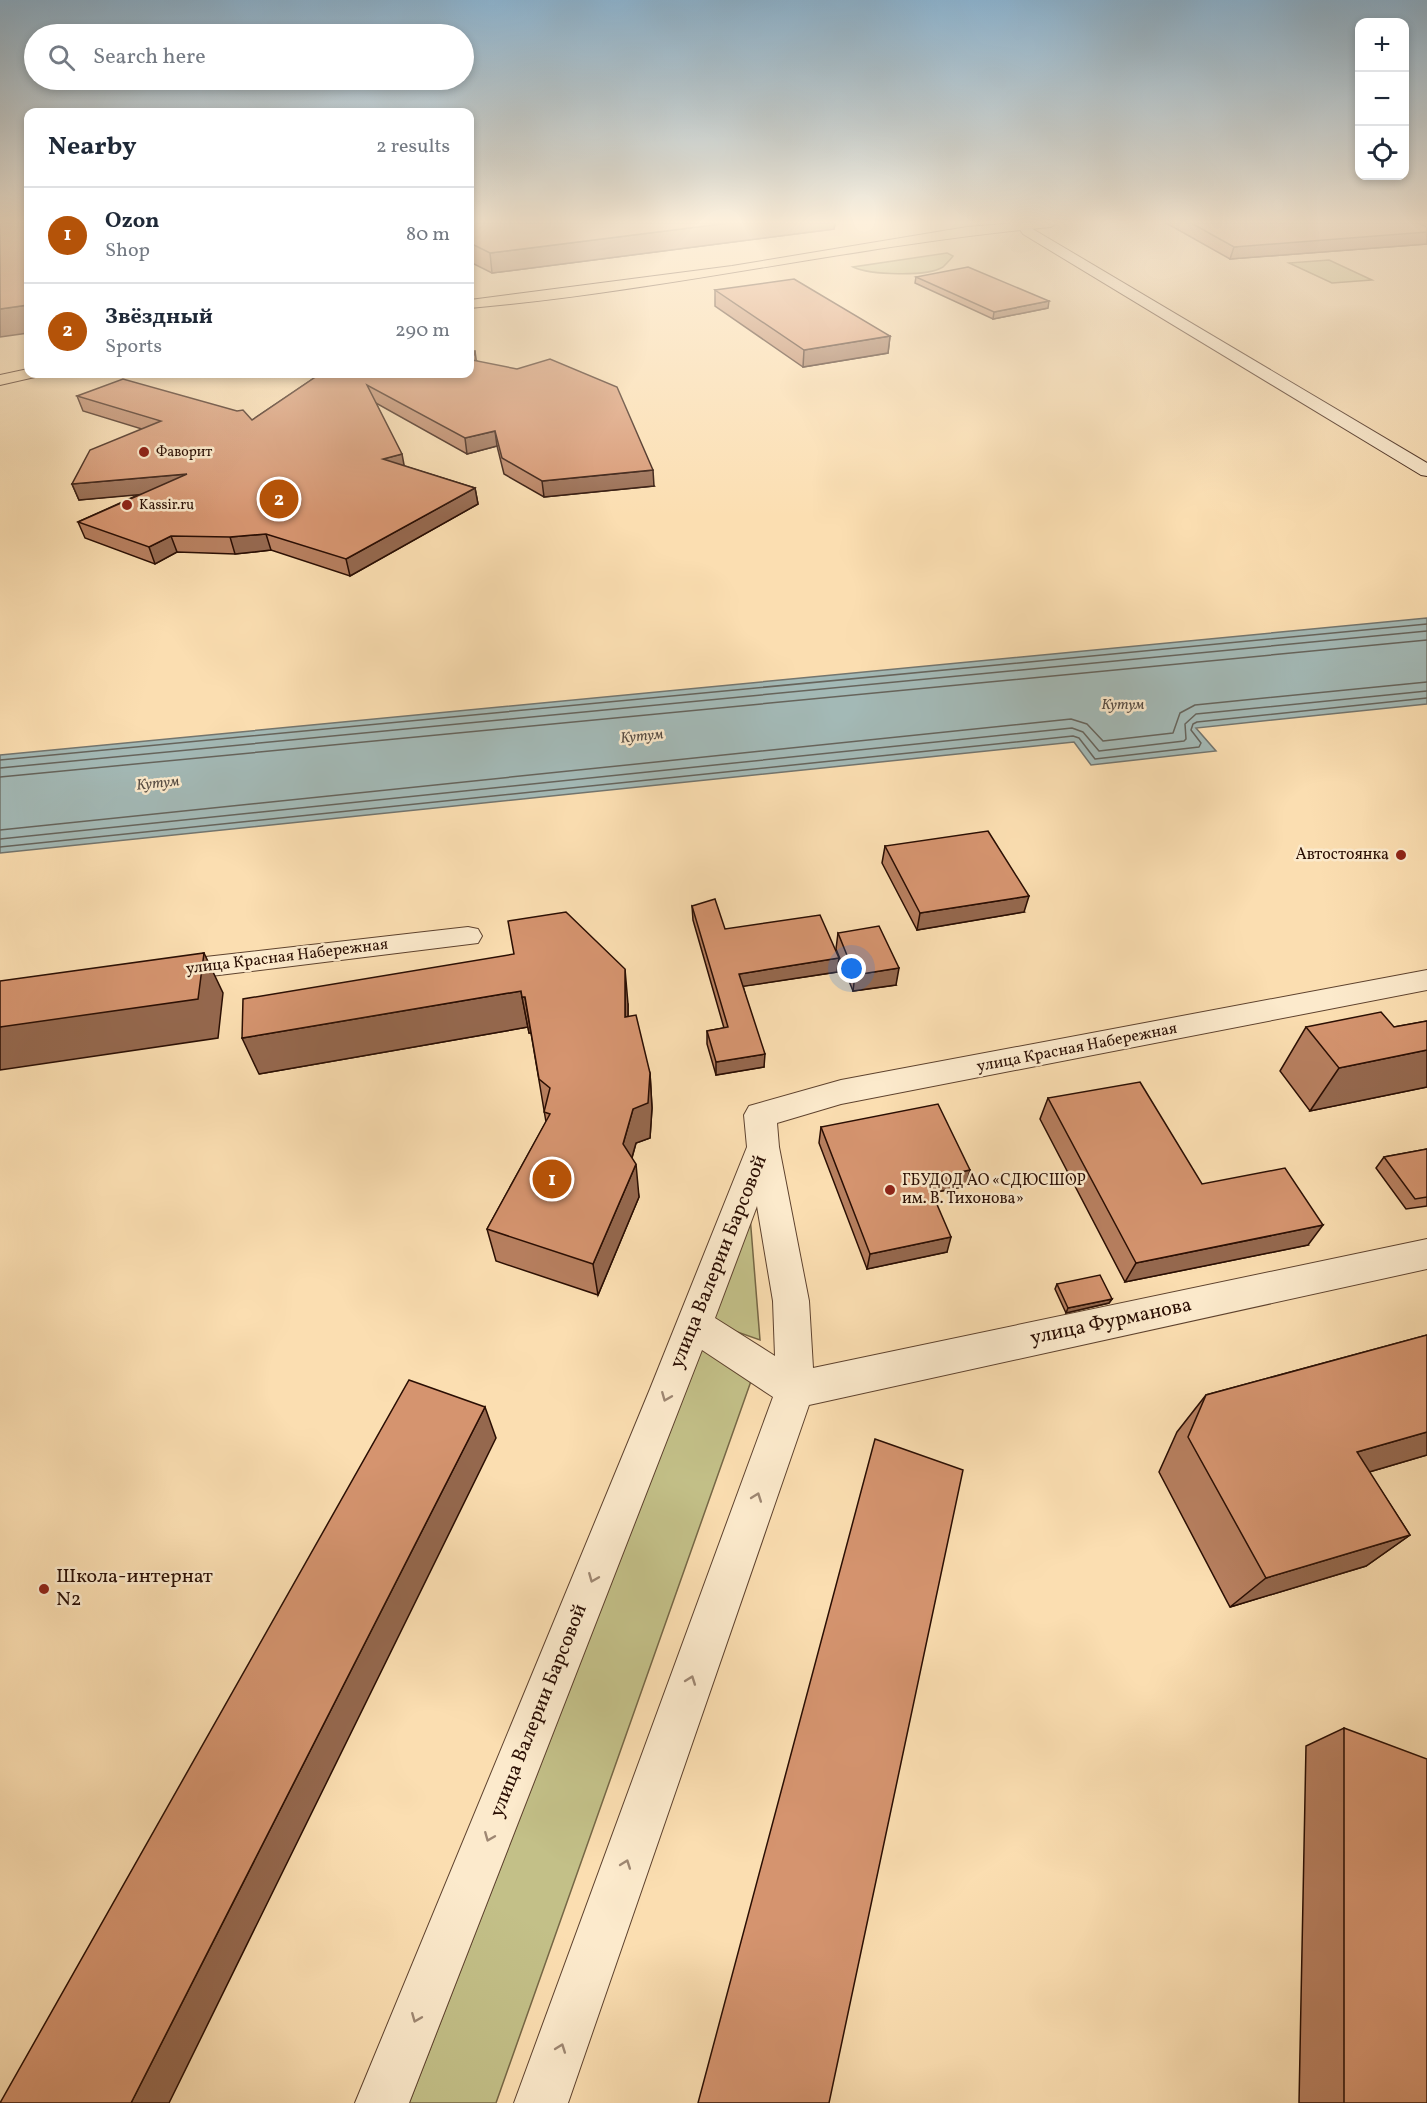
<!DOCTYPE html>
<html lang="en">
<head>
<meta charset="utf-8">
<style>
	body { margin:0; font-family:Vollkorn,serif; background:#f2f2f3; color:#1f2937 }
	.controls { position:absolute; right:18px; top:18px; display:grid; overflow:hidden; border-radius:12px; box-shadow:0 3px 9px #0003 }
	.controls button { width:54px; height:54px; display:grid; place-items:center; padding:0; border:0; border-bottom:2px solid #e0e1e3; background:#fff; color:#1f2937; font:30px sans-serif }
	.you { position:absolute; left:852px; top:969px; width:21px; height:21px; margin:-15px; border:4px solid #fff; border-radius:50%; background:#1a73e8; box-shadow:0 0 0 9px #1a73e833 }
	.badge { display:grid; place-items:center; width:39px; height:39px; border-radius:50%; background:#b45309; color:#fff; font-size:20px; font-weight:700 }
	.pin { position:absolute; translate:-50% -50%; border:3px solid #fff; box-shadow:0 2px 6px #0006 }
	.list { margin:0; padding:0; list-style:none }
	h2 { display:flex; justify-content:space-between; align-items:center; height:78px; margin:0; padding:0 24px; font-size:26px }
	h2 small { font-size:20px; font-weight:400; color:#747a83 }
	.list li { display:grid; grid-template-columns:39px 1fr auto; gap:18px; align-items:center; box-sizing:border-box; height:96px; padding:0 24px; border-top:2px solid #e0e1e3 }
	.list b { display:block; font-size:22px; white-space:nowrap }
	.list p { margin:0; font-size:20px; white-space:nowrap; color:#747a83 }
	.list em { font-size:20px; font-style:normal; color:#747a83 }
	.icon { flex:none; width:33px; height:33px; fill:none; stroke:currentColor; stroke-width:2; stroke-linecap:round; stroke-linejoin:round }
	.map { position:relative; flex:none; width:1427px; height:2103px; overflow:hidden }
	.search { position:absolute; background:#fff; box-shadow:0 3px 9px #0003; left:24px; top:24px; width:450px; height:66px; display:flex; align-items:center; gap:15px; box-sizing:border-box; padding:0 21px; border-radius:33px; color:#747a83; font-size:22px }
	.panel { position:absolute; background:#fff; box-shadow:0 3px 9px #0003; left:24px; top:108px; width:450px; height:270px; border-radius:12px }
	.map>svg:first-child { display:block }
	.green { fill:#c3c088; stroke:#766746; stroke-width:1.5 }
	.water { fill:#a3b9b6; stroke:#73756e; stroke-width:1.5 }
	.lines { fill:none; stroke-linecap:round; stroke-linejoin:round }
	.shore { stroke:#66645c; stroke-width:1.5 }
	.street-casing { stroke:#5e422e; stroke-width:2 }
	.secondary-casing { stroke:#2a0e03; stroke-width:2 }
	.primary-casing { stroke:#2a0e03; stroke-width:2 }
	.street { fill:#fceacc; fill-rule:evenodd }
	.secondary { fill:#fceacc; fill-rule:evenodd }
	.primary { fill:#fbdeb1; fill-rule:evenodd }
	.wall { fill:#b77f5f; stroke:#2a0e03; stroke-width:1.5 }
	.shaded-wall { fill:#95684e; stroke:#2a0e03; stroke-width:1.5 }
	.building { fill:#d5946f; stroke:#2a0e03; stroke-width:1.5 }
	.oneway { stroke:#9e8772 }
	.poi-dot { fill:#8f2418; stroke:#fceacc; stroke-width:2 }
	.labels { text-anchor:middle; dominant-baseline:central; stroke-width:5; stroke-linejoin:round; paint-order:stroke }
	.far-poi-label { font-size:14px; fill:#2a0e03; stroke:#fceacc; text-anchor:start }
	.far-water-label { font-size:15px; font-style:italic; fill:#544a42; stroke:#fceacc }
	.poi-label { font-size:16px; fill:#2a0e03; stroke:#fceacc; text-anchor:end }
	.street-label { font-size:16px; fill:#2a0e03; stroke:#fceacc }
	.near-street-label { font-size:20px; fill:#2a0e03; stroke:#fceacc }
	.near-poi-label { font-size:20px; fill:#2a0e03; stroke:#fceacc; text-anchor:start }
</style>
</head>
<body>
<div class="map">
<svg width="1427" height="2103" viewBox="0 0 1427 2103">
	<rect width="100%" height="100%" fill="#fbdeb1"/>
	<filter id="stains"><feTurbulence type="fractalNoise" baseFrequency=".00333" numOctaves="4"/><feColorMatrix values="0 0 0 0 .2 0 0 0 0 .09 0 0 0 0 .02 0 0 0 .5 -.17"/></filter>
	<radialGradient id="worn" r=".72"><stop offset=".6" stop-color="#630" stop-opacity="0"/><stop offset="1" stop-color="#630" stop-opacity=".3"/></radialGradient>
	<g class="green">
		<path d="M 947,253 L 953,256 C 950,260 946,264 943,267 C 927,277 870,275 853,267 Z"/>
		<polygon points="1329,260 1372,280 1332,283 1289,263"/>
		<polygon points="750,1216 760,1340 706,1321"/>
		<polygon points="702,1349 756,1367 496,2103 409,2103"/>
	</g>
	<polygon class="water" points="1427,618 1427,704 1196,728 1216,751 1091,765 1074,742 0,853 0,755"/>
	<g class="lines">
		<g class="shore">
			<polyline points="0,760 1427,624"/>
			<polyline points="0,768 1427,631"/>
			<polyline points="0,777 1427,640"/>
			<polyline points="0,830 1071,719 1087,724 1103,741 1173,733 1180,713 1195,705 1427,682"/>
			<polyline points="0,839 1072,728 1083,732 1099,751 1184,741 1186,739 1185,724 1196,714 1427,691"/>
			<polyline points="0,847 1073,736 1079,738 1095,759 1199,747 1201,743 1191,730 1193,724 1197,722 1427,698"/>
		</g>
		<defs>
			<g id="street">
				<polygon points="468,927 478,929 482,936 478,943 170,981 160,978 156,971 160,964 170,961"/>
				<path d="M 1427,970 L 1427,990 L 841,1104 L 777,1123 L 779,1147 L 809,1301 L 813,1368 L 1427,1239 L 1427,1269 L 809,1405 L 568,2103 L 514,2103 L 773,1397 L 702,1350 L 409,2103 L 355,2103 L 650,1389 L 747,1147 L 744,1115 L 749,1106 L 841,1080 ZM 757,1206 L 773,1301 L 775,1356 L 715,1318 Z"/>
			</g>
			<polygon id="secondary" points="1019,223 1027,223 1031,228 1427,463 1427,476 1421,475 1023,234 1017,225"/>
			<g id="primary">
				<path d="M 1015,223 L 1057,223 L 1051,227 C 856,245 665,291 470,308 L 470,300 L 732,266 L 967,227 Z"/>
				<polygon points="28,369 28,374 36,374 35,377 0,385 0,375"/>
			</g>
		</defs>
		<use href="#street" class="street-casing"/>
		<use href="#secondary" class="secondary-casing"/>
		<use href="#primary" class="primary-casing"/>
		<use href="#street" class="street"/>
		<use href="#secondary" class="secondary"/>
		<use href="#primary" class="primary"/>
	</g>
	<g class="wall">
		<polygon points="470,223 835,223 834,229 492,273 470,262"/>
		<polygon points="1166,223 1427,223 1427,244 1230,259"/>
		<polygon points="916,277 1048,308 993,319 915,283"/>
		<polygon points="715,290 890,336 888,353 803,367 715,306"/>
		<polygon points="477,361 654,486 544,497 504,474 497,446 467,454 376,403 404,466 475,488 478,504 350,576 271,550 235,554 177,552 155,564 85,538 78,522 140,494 79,500 72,484 142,429 83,411 77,396 252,420 320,374"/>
		<polygon points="885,846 1024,912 917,930 882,863"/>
		<polygon points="692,906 725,929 839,958 837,972 743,986 764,1067 716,1075 707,1044 707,1031 724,1028 693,920"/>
		<polygon points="838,933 896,985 853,991 836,949"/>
		<polygon points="514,955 628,1004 628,1016 650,1073 652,1108 650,1138 636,1143 632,1158 639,1197 598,1295 496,1261 487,1229 546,1122 531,1033 529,1033 528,1027 259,1074"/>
		<polygon points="1427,1021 1427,1087 1310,1111 1280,1071 1306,1027 1394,1027"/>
		<polygon points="1048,1098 1202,1184 1308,1245 1125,1282 1040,1119"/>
		<polygon points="821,1127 966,1186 932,1193 947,1252 867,1269 819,1143"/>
		<polygon points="1427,1149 1427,1206 1406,1209 1376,1168 1384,1157"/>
		<polygon points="1057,1284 1112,1299 1109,1303 1066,1313 1055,1289"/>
		<polygon points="1427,1335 1427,1455 1369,1472 1410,1535 1366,1566 1230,1607 1159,1472 1177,1432 1206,1395"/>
		<polygon points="1344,1728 1427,2103 1299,2103 1306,1746"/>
	</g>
	<g class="shaded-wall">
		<polygon points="729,223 835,223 834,229 492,273 490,253"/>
		<polygon points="1417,223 1427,223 1427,244 1230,259 1234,247"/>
		<polygon points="1049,301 1048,308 993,319 994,312"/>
		<polygon points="28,305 28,333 0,337 0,309"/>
		<polygon points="890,336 888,353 803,367 804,350"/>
		<polygon points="475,351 477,366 472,360"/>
		<polygon points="495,431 497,446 467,454 465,438"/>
		<polygon points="402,454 405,470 383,459"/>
		<polygon points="653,470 654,486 544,497 542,481"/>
		<polygon points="187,474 192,490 79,500 72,484"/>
		<polygon points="475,488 478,504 350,576 346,559"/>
		<polygon points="266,534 271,550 235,554 230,537"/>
		<polygon points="171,536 177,552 155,564 149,547"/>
		<polygon points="1029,896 1024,912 917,930 920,913"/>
		<polygon points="204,953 223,993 218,1038 0,1070 0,1027"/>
		<polygon points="839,958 837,972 739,987 739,974"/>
		<polygon points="899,968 896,985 853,991 855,975"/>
		<polygon points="625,969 628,1004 628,1052 625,1017"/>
		<polygon points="521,991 528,1027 259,1074 242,1038"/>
		<polygon points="522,997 525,997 531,1033 529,1033"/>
		<polygon points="1427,1050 1427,1087 1310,1111 1339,1068"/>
		<polygon points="765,1054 764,1067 716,1075 716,1062"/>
		<polygon points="650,1073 652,1108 650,1138 636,1143 626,1178 623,1144 633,1109"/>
		<polygon points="636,1164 639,1197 598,1295 593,1264"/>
		<polygon points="970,1170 966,1186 922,1195 926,1179"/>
		<polygon points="1323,1225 1308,1245 1125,1282 1136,1263"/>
		<polygon points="951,1237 947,1252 867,1269 870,1254"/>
		<polygon points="1112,1299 1109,1303 1066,1313 1068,1308"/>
		<polygon points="485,1407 496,1438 169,2103 131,2103"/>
		<polygon points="1427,1432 1427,1455 1318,1487 1357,1452"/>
		<polygon points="1410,1535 1366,1566 1230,1607 1266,1578"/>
	</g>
	<g class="building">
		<polygon points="0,223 28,223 28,305 0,309"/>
		<polygon points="470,223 729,223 490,253 470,243"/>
		<polygon points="1191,223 1418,223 1427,227 1427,232 1234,247"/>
		<polygon points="968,267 1049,301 994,312 916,277"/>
		<polygon points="794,279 890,336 804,350 715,290"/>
		<polygon points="470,351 475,351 472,360 517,369 550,359 617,387 653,470 542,481 502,458 495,431 465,438 367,385 402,454 383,459 475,488 346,559 266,534 230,537 171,536 149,547 78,522 187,474 72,484 90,450 161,421 77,396 123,379 237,411 243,410 252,420 320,374 470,374"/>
		<polygon points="988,831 1029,896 920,913 885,846"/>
		<polygon points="715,899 725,929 820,915 839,958 739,974 765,1054 716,1062 707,1031 728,1027 692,906"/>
		<polygon points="566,912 625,969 625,1017 636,1015 650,1073 648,1103 633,1109 623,1144 636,1164 593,1264 487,1229 550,1114 544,1112 550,1088 539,1079 525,997 522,997 521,991 242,1038 243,999 514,954 508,921"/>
		<polygon points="879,926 899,968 855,975 838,933"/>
		<polygon points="204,953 198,999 0,1027 0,981"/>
		<polygon points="1381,1012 1394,1027 1427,1021 1427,1050 1339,1068 1306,1027"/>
		<polygon points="1140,1082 1202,1184 1285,1168 1323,1225 1136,1263 1048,1098"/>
		<polygon points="938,1104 970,1170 926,1179 951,1237 870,1254 821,1127"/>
		<polygon points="1427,1149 1427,1197 1415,1199 1384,1157"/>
		<polygon points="1100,1275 1112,1299 1068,1308 1057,1284"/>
		<polygon points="1427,1335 1427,1432 1357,1452 1410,1535 1266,1578 1188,1437 1206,1395"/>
		<polygon points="409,1380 485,1407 131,2103 0,2103"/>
		<polygon points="875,1439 963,1470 829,2103 698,2103"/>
		<polygon points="1344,1728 1427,1759 1427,2103 1344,2103"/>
	</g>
	<defs><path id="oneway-chevron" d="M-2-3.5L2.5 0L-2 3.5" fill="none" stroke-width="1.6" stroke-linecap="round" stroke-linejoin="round" transform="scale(1.5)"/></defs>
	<g class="oneway">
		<use href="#oneway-chevron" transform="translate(666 1397) rotate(112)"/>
		<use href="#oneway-chevron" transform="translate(757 1497) rotate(-70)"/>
		<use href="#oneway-chevron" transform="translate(593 1578) rotate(112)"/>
		<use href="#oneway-chevron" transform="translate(691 1680) rotate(-70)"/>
		<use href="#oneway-chevron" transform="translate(489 1837) rotate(112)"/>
		<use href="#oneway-chevron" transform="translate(626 1864) rotate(-70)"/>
		<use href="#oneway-chevron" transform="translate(416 2018) rotate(112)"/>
		<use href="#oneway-chevron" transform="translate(561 2048) rotate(-70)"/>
	</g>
	<linearGradient id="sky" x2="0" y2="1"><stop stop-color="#8cb6d4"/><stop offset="0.43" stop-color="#fdf0dc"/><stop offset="1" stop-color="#fdf0dc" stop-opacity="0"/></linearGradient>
	<rect width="1427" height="517" fill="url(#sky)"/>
	<g class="poi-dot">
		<circle cx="144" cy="452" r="6"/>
		<circle cx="127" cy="505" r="6"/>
		<circle cx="1401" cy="855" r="6"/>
		<circle cx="890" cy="1190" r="6"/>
		<circle cx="44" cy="1589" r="6"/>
	</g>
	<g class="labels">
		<g class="far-poi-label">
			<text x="156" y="452">Фаворит</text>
			<text x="139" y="505">Kassir.ru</text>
		</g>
		<g class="far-water-label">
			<text x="1123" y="705">Кутум</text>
			<text transform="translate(642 737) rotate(-6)">Кутум</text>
			<text transform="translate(158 784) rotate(-6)">Кутум</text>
		</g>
		<g class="poi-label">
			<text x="1389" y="855">Автостоянка</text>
			<text x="902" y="1181" text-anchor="start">ГБУДОД АО «СДЮСШОР<tspan x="902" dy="18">им. В. Тихонова»</tspan></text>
		</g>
		<g class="street-label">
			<text transform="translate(287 957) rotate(-7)">улица Красная Набережная</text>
			<text transform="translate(1077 1048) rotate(-11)">улица Красная Набережная</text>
		</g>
		<g class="near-street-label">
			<text transform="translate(719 1262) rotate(-68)">улица Валерии Барсовой</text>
			<text transform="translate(1111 1322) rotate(-12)">улица Фурманова</text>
			<text transform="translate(539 1711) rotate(-68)">улица Валерии Барсовой</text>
		</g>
		<g class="near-poi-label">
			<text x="56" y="1577">Школа-интернат<tspan x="56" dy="23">N2</tspan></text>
		</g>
	</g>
	<rect width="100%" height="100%" filter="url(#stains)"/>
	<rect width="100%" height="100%" fill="url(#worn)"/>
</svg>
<div class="controls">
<button>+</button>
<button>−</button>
<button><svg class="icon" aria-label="locate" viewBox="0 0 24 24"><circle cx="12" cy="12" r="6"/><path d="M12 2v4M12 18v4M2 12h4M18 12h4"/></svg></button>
</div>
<div class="you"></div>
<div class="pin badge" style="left:552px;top:1179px">1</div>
<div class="pin badge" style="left:279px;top:499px">2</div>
<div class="search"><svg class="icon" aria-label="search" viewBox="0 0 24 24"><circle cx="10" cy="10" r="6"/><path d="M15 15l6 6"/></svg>Search here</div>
<section class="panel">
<h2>Nearby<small>2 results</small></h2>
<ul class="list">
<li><span class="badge">1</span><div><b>Ozon</b><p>Shop</p></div><em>80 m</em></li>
<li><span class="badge">2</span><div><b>Звёздный</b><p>Sports</p></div><em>290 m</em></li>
</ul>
</section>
</div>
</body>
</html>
